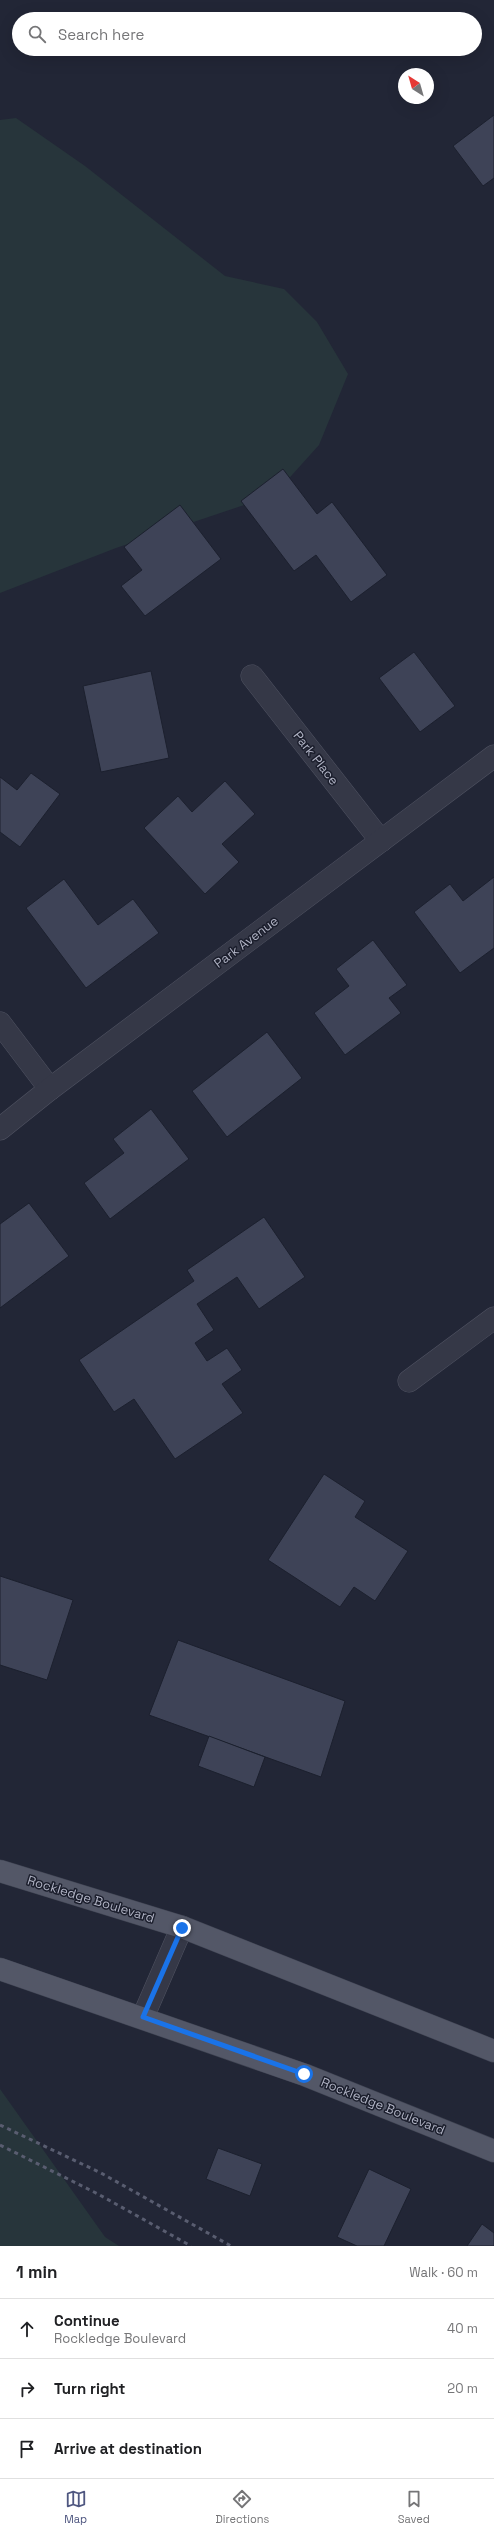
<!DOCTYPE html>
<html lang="en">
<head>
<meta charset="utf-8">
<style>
	body { margin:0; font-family:"Space Grotesk",sans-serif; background:#f2f2f2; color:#202124 }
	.compass { position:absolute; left:398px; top:68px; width:36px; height:36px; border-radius:50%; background:#fff; box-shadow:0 4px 16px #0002; rotate:323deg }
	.stop { position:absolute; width:12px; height:12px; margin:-9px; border:3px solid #1a73e8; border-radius:50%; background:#fff }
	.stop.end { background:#1a73e8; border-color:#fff; box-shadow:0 1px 4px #0008 }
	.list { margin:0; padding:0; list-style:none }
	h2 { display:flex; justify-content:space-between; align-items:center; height:52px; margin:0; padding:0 16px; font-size:17px }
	h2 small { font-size:13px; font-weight:400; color:#757577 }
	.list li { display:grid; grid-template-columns:26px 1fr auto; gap:12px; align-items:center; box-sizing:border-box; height:60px; padding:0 16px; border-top:1px solid #e0e0e0 }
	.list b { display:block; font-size:15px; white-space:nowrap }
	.list p { margin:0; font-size:13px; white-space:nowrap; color:#757577 }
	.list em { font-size:13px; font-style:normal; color:#757577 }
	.icon { flex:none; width:22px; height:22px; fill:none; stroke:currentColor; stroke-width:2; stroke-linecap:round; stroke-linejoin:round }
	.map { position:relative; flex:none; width:494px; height:2246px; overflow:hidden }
	.search { position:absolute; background:#fff; box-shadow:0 4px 16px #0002; left:12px; right:12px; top:12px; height:44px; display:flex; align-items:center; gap:10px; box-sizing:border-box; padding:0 14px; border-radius:22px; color:#757577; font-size:15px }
	.sheet { height:232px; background:#fff }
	nav { display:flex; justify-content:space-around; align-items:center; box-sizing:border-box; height:56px; border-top:1px solid #e0e0e0; background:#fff; font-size:11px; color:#757577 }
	nav a { display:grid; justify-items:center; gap:2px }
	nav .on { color:#4f5780 }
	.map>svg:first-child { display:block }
	.green { fill:#27353b }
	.building { fill:#3e4357; stroke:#1c202e }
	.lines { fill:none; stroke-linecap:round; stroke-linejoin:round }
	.minor-casing { stroke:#505362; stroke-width:23 }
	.major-casing { stroke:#3e4251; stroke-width:23 }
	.minor { stroke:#353847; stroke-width:22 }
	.major { stroke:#535767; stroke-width:22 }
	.rail { stroke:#595d70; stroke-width:3; stroke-dasharray:4 4; stroke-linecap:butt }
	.route { stroke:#1a73e8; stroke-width:5 }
	.labels { text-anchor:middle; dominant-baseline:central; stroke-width:3; stroke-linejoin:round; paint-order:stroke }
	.street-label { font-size:13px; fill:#b0b3c4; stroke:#1b1e2c }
</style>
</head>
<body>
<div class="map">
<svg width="494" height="2246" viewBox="0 0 494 2246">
	<rect width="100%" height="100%" fill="#222636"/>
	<g class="green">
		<polygon points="16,118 85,166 225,276 284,289 317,322 348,374 319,445 274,495 116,548 0,593 0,120"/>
		<polygon points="0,2089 105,2237 119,2246 0,2246"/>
	</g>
	<g class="building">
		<polygon points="494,115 494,178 483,186 453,146"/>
		<polygon points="283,469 317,514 332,502 387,575 351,602 316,555 294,571 241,501"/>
		<polygon points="180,505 221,559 145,616 121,586 142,570 124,547"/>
		<polygon points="414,652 455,706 420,732 379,678"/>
		<polygon points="151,671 169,758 101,772 83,686"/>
		<polygon points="31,773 60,794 20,847 0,832 0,777 17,790"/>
		<polygon points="225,781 255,814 222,844 239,862 205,894 144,828 178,796 192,812"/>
		<polygon points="494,877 494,948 460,973 414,912 450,884 463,901"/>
		<polygon points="64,879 98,925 133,899 159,933 86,988 26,908"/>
		<polygon points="373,940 407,985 389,998 401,1013 345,1055 314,1013 349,986 336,969"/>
		<polygon points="267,1032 302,1078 227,1137 192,1091"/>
		<polygon points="151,1109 189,1159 110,1219 84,1183 124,1153 113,1139"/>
		<polygon points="29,1203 69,1256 0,1308 0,1224"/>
		<polygon points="264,1217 305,1277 259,1309 237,1277 197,1304 214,1330 195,1343 207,1361 227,1348 242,1370 222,1384 243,1413 175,1459 134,1399 114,1412 79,1360 194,1281 187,1270"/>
		<polygon points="324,1474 365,1501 355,1517 408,1551 375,1601 354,1587 340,1607 268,1560"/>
		<polygon points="0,1576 73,1600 47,1680 0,1665"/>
		<polygon points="178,1640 345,1701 321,1777 149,1715"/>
		<polygon points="209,1736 265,1757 254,1787 198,1766"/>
		<polygon points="218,2148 262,2164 250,2196 206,2179"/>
		<polygon points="369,2169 411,2189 384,2246 357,2246 337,2237"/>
		<polygon points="482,2224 494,2233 494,2246 467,2246"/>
	</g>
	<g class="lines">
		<defs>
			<g id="minor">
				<polyline points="252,676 381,841"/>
				<polyline points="0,1023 50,1089"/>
				<polyline points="0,1129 50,1089 494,756"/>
				<polyline points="409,1381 494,1318"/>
				<polyline points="143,2017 182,1927"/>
			</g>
			<g id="major">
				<polyline points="0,1871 182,1927 494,2051"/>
				<polyline points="0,1969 305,2075 494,2151"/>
			</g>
		</defs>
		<use href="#minor" class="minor-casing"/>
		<use href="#major" class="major-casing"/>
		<use href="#minor" class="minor"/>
		<use href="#major" class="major"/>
		<g class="rail">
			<polyline points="0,2125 101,2173 231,2246"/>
			<polyline points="0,2145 98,2194 191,2246"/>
		</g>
	</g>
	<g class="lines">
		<polyline class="route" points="182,1928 143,2017 304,2074"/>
	</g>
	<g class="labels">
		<g class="street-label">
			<text transform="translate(316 758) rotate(52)">Park Place</text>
			<text transform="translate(246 942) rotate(-37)">Park Avenue</text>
			<text transform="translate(91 1899) rotate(17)">Rockledge Boulevard</text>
			<text transform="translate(383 2106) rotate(22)">Rockledge Boulevard</text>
		</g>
	</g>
</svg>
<svg class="compass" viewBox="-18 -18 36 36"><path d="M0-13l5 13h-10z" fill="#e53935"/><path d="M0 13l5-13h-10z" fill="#757577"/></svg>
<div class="stop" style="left:304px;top:2074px"></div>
<div class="stop end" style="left:182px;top:1928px"></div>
<div class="search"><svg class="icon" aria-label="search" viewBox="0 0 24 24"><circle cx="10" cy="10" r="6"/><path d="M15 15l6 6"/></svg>Search here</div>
</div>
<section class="sheet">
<h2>1 min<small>Walk · 60 m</small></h2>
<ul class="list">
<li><svg class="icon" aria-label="ahead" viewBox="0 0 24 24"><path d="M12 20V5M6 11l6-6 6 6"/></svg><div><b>Continue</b><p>Rockledge Boulevard</p></div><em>40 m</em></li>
<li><svg class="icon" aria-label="right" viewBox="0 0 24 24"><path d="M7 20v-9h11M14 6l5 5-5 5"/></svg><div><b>Turn right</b></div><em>20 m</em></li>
<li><svg class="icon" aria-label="arrive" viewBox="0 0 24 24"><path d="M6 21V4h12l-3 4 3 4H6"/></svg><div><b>Arrive at destination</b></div></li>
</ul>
</section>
<nav>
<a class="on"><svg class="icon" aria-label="map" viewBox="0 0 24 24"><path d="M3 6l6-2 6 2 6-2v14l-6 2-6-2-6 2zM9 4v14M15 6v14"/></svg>Map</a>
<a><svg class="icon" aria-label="directions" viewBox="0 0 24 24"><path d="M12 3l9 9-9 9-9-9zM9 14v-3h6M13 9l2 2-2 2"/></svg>Directions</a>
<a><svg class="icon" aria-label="saved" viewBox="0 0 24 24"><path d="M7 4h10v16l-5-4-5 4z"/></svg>Saved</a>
</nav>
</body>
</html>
